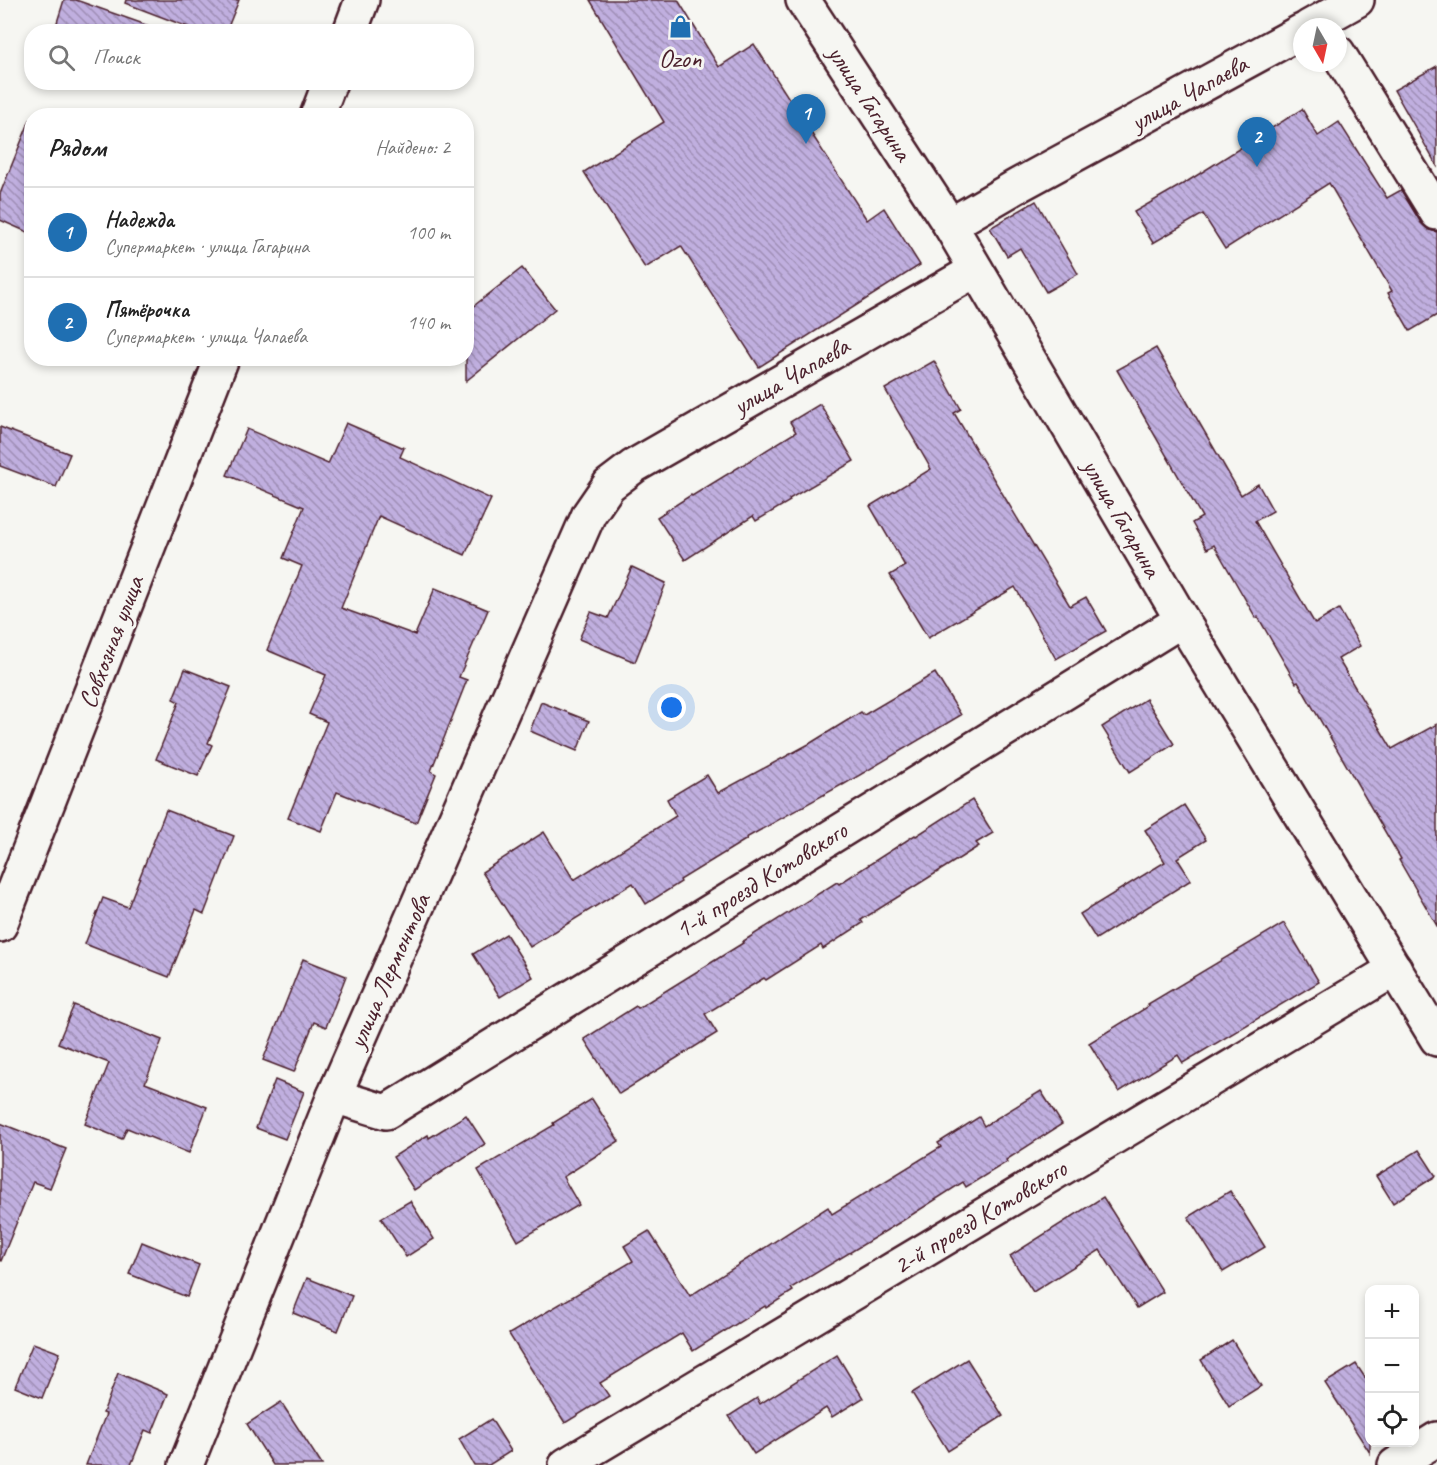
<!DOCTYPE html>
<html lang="ru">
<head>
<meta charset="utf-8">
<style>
	body { margin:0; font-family:Caveat,sans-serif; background:#f6f6f6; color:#222 }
	.controls { position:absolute; right:18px; bottom:18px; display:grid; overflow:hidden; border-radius:12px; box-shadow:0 3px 9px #0003 }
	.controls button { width:54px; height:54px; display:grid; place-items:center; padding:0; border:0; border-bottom:2px solid #e0e0e0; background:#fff; color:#222; font:30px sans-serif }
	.compass { position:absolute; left:1293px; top:18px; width:54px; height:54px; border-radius:50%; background:#fff; box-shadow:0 3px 9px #0003; rotate:171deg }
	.you { position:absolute; left:672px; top:708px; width:21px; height:21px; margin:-15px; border:4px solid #fff; border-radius:50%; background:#1a73e8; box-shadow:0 0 0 9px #1a73e833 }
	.badge { display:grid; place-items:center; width:39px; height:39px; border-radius:50%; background:#1f6fb2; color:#fff; font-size:20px; font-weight:700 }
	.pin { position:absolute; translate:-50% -50px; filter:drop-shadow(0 2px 3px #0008) }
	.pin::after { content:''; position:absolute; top:32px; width:21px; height:18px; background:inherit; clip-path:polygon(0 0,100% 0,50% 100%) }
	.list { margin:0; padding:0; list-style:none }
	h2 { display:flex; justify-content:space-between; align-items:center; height:78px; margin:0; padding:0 24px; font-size:26px }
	h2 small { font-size:20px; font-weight:400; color:#767676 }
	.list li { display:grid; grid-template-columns:39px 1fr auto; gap:18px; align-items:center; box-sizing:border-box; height:90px; padding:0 24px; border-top:2px solid #e0e0e0 }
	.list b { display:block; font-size:22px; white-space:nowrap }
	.list p { margin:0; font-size:20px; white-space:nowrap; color:#767676 }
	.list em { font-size:20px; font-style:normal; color:#767676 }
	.icon { flex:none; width:33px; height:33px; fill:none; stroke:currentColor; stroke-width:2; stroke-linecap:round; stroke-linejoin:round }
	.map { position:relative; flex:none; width:1437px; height:1465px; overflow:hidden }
	.search { position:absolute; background:#fff; box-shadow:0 3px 9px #0003; left:24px; top:24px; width:450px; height:66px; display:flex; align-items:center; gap:15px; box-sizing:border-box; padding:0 21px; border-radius:24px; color:#767676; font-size:22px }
	.panel { position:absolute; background:#fff; box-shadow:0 3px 9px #0003; left:24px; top:108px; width:450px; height:258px; border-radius:24px }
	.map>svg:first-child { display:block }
	.building { fill:url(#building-back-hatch); stroke:#4a1f2b; stroke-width:1.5 }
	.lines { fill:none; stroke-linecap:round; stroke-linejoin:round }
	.minor-casing { stroke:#4a1f2b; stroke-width:38 }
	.minor { stroke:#f6f6f2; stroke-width:33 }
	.labels { text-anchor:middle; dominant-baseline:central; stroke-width:6; stroke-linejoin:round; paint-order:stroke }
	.poi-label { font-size:26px; fill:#4a1f2b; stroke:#f6f6f2 }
	.street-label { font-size:26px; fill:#4a1f2b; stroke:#f6f6f2 }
</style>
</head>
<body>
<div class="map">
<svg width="1437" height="1465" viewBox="0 0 1437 1465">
	<defs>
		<pattern id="building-back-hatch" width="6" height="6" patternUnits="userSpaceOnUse" patternTransform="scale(1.5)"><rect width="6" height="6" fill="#c0afdf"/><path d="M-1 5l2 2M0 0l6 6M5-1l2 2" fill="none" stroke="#9e8eb5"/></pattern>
	</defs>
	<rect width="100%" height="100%" fill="#f6f6f2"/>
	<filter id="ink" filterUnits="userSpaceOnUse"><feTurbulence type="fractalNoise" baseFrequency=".0167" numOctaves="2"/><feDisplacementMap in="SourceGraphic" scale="12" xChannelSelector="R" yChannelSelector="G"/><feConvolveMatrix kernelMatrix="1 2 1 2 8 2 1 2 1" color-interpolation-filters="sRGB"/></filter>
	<g filter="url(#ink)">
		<g class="building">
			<polygon points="64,0 76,0 152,27 151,32 54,32"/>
			<polygon points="126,0 239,0 226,32 201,32 125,3"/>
			<polygon points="590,0 678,0 719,67 754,44 867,220 884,208 920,265 759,367 681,246 645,268 584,172 664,122"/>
			<polygon points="1437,66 1437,166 1394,90"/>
			<polygon points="1302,109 1318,136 1339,122 1387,198 1401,190 1421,223 1429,230 1437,232 1437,315 1410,331 1388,293 1392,291 1329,183 1225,249 1203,214 1153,243 1134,212 1188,181"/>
			<polygon points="30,120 32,120 32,234 0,220 0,194"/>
			<polygon points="1036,201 1078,274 1046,292 1020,248 1007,256 990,228"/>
			<polygon points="522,268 555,309 466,381 466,312"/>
			<polygon points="1156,348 1241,495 1258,484 1273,511 1255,521 1315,624 1339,609 1360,646 1338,659 1392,749 1437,724 1437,926 1399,860 1401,859 1298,682 1296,683 1258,617 1256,618 1214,545 1207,549 1192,523 1202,517 1117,370"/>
			<polygon points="934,361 961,409 954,413 1070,606 1086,597 1106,631 1056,659 1015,587 928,638 890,575 905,566 870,506 931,469 885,389"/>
			<polygon points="820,404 854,461 789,499 790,501 756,521 753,516 685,560 657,517 691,495 692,496 796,432 790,422"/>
			<polygon points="346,423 404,448 400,457 491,499 465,555 379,516 341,608 415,635 435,588 488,610 459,677 467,680 431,771 436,774 416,823 337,792 321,831 288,818 327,722 309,714 326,675 267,650 302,566 283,558 304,507 227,475 247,429 328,464"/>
			<polygon points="0,427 70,454 56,487 0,466"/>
			<polygon points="632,567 666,583 635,662 579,639 591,612 608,618"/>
			<polygon points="185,669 231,687 208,743 212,745 198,776 156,759 179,702 173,699"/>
			<polygon points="935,673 961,715 843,785 843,784 746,838 747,839 680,880 681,882 646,904 633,883 530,947 482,872 544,832 574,880 676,816 667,799 707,775 718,793 809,744 861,712 864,715"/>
			<polygon points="1146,699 1174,744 1130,772 1102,727"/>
			<polygon points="541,702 589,721 577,751 530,731"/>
			<polygon points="972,800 993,833 976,843 979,846 861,920 863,923 823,949 821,945 766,980 764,978 705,1014 717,1033 619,1094 584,1039 636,1006 638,1008 743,943 742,942 837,882 839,884 915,835 916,836"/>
			<polygon points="1184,805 1206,840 1177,858 1191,880 1096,939 1080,914 1165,862 1145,830"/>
			<polygon points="166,810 234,836 204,914 196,910 169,977 85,944 103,898 128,907"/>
			<polygon points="1284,923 1319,982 1183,1063 1178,1055 1119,1092 1089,1043 1149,1006 1148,1004"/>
			<polygon points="506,934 533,977 500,997 473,954"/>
			<polygon points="303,959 346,976 326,1027 314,1022 294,1072 263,1060"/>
			<polygon points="74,1005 162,1040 145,1083 207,1107 189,1153 127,1128 122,1139 85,1124 109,1063 58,1043"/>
			<polygon points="275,1080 304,1092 285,1139 256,1128"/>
			<polygon points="1041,1091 1062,1124 1006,1160 1007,1162 966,1187 963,1182 902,1221 791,1288 793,1291 766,1308 765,1306 693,1351 682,1333 600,1383 609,1396 565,1423 509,1334 633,1261 624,1246 649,1231 690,1296 828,1207 832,1214 941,1147 938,1143 979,1117 984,1126"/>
			<polygon points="592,1099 619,1141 563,1177 579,1205 518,1241 478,1170 554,1125 553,1123"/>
			<polygon points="466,1115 485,1144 414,1190 393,1157 428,1135 429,1138"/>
			<polygon points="0,1123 66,1149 50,1188 33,1182 1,1261 0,1261"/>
			<polygon points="1419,1150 1436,1176 1393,1203 1376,1176"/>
			<polygon points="1230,1191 1265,1247 1223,1272 1188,1217"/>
			<polygon points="1103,1197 1163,1292 1137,1308 1100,1250 1033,1292 1010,1256"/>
			<polygon points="410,1201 434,1239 406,1257 381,1218"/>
			<polygon points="142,1242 199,1265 187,1297 129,1274"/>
			<polygon points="307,1278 352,1296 338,1331 293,1313"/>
			<polygon points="1232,1340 1261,1386 1229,1406 1201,1360"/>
			<polygon points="33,1343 60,1353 42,1398 15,1387"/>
			<polygon points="837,1355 863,1398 832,1417 826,1408 754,1454 729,1416 757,1398 760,1404"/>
			<polygon points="967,1359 1003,1416 948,1451 912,1393"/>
			<polygon points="1356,1364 1370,1385 1370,1453 1325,1383"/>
			<polygon points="118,1373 168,1394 152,1433 145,1430 131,1465 86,1465 106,1414 103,1413"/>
			<polygon points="281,1402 322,1465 273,1465 247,1424"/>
			<polygon points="491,1419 511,1451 489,1465 474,1465 459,1439"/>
		</g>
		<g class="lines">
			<defs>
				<g id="minor">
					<polyline points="803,0 950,225 1182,620 1437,1039"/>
					<polyline points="1309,27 1357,0"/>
					<polyline points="350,32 362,0"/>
					<polyline points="1338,53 1437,213"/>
					<polyline points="317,116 330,82"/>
					<polyline points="950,225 1017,186 1302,31"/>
					<polyline points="0,925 222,358"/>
					<polyline points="334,1096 386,1112 1182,620"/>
					<polyline points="186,1465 334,1096 589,514 609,485 634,466 976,270"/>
					<polyline points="566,1465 1395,969"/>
					<polyline points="1395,1465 1437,1439"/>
				</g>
			</defs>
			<use href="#minor" class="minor-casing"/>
			<use href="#minor" class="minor"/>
		</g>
	</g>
	<defs>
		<symbol id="shop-bare" viewBox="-9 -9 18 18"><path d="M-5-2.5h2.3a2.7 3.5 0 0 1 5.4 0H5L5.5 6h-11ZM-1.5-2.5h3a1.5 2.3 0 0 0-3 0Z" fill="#1f6fb2" stroke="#f6f6f2" stroke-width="2.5" paint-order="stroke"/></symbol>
	</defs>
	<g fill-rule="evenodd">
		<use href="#shop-bare" x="664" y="10" width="33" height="33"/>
	</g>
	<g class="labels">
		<g class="poi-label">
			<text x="680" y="58">Ozon</text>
		</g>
		<g class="street-label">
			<text transform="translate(1189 93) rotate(-29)">улица Чапаева</text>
			<text transform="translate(870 103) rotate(57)">улица Гагарина</text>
			<text transform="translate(791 376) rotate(-30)">улица Чапаева</text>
			<text transform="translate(1122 518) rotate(60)">улица Гагарина</text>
			<text transform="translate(111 642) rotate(-69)">Совхозная улица</text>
			<text transform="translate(761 880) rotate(-32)">1-й проезд Котовского</text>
			<text transform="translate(389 971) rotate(-66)">улица Лермонтова</text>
			<text transform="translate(980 1217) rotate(-31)">2-й проезд Котовского</text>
		</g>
	</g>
</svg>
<div class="controls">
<button>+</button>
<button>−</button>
<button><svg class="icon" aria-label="locate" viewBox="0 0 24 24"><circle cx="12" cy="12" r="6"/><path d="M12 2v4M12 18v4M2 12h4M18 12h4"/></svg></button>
</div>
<svg class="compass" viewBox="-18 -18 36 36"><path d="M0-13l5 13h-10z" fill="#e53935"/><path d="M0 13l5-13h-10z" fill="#767676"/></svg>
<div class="you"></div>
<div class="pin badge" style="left:806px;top:144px">1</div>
<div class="pin badge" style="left:1257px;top:167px">2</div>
<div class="search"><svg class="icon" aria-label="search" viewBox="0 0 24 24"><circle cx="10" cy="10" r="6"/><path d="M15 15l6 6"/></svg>Поиск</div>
<section class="panel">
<h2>Рядом<small>Найдено: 2</small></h2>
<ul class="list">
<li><span class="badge">1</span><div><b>Надежда</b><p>Супермаркет · улица Гагарина</p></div><em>100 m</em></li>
<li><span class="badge">2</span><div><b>Пятёрочка</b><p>Супермаркет · улица Чапаева</p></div><em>140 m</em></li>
</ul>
</section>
</div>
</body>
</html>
